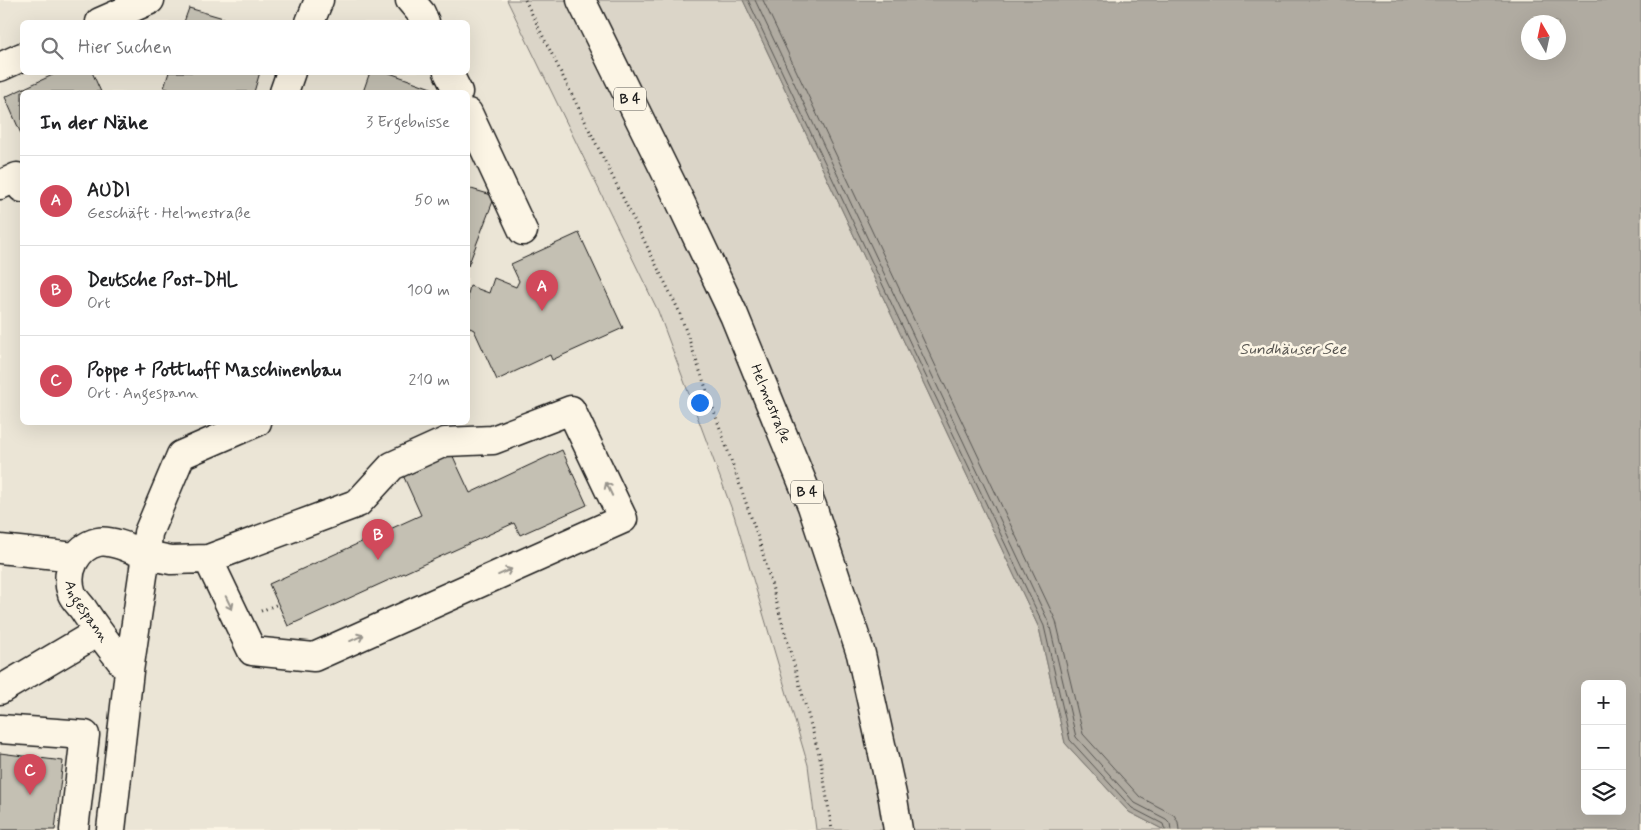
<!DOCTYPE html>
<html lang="de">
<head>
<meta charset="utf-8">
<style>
	body { margin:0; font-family:Mynerve,sans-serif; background:#f6f6f6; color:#202124 }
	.controls { position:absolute; right:15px; bottom:15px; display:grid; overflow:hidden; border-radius:8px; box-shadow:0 5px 20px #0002 }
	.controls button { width:45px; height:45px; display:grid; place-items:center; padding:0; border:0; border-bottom:1px solid #e0e0e0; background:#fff; color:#202124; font:25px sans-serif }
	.compass { position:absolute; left:1521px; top:15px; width:45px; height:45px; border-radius:50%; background:#fff; box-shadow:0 5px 20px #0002; rotate:351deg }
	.you { position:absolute; left:699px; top:402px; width:18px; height:18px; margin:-12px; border:4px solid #fff; border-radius:50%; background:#1a73e8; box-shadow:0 0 0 8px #1a73e833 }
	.badge { display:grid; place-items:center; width:32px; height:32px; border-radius:50%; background:#d1495b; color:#fff; font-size:16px; font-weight:700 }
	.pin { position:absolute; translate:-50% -41px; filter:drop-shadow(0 1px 2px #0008) }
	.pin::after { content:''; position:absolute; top:26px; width:18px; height:15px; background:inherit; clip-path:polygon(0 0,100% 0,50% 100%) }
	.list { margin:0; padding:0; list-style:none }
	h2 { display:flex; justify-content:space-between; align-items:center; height:65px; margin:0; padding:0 20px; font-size:21px }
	h2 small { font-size:16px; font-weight:400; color:#757577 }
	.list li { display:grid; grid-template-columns:32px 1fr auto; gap:15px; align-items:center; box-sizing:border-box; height:90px; padding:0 20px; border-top:1px solid #e0e0e0 }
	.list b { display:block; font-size:19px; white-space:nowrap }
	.list p { margin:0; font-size:16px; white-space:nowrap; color:#757577 }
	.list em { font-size:16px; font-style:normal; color:#757577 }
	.icon { flex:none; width:28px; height:28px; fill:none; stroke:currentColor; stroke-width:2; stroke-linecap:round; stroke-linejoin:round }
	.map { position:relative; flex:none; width:1641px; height:830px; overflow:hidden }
	.search { position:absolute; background:#fff; box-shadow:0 5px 20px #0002; left:20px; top:20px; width:450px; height:55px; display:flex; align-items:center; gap:12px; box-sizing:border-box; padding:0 18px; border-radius:8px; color:#757577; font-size:19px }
	.panel { position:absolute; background:#fff; box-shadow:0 5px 20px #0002; left:20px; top:90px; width:450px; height:335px; border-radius:8px }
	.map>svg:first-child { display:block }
	.built { fill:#ebe5d6; fill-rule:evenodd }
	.green { fill:#dbd5c8; stroke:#7c7872 }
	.water { fill:#b0aba1; stroke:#75726c; fill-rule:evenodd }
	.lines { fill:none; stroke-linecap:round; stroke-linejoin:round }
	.shore { stroke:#575551; stroke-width:1 }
	.building { fill:#c4c0b3; stroke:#1c1c1c }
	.minor-casing { stroke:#1c1c1c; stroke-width:31 }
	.major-casing { stroke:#1c1c1c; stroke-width:31 }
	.path { stroke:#1c1c1c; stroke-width:3; stroke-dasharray:1 4; stroke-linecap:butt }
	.minor { stroke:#fcf5e5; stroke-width:28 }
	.major { stroke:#fcf5e5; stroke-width:28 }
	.oneway { stroke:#97938b }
	.labels { text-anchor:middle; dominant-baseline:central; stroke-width:5; stroke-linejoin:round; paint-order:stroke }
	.shield { fill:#fcf5e5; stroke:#5f5d58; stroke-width:1 }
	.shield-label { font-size:14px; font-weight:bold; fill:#1c1c1c }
	.street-label { font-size:15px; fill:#1c1c1c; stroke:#fcf5e5 }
	.water-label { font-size:16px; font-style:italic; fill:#575551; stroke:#fcf5e5 }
</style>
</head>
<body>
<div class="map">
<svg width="1641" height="830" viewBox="0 0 1641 830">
	<rect width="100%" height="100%" fill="#fcf5e5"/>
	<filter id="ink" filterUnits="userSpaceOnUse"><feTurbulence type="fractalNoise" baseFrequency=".02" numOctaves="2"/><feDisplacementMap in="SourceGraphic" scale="10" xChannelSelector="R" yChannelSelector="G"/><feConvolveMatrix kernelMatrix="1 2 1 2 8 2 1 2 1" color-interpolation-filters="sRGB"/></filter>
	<g filter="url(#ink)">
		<path class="built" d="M 0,0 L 507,0 L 658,311 L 734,515 L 808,765 L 816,830 L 0,830 ZM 22,22 L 468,22 L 468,72 L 22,72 ZM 22,92 L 468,92 L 468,422 L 22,422 Z"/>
		<polygon class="green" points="507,0 743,0 1039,628 1065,743 1129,812 1164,830 816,830 808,765 734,515 658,311"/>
		<path class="water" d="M 743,0 L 1641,0 L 1641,830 L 1164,830 L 1129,812 L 1065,743 L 1039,628 ZM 1528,22 L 1558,22 L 1558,52 L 1528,52 ZM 1585,684 L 1622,684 L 1622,811 L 1585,811 Z"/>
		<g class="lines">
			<g class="shore">
				<polyline points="748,0 1044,626 1070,740 1132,808 1163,824 1165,830"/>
				<polyline points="755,0 1049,623 1076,737 1135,803 1166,819 1170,823 1171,830"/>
				<polyline points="763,0 1056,621 1083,734 1140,797 1174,815 1178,822 1179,830"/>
			</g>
		</g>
		<g class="building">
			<polygon points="189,8 237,22 184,22"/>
			<polygon points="59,72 92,72 101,92 22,92 22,136 5,97"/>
			<polygon points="169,72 260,72 254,92 178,92 164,88"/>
			<polygon points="370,72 387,72 442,92 363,92"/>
			<polygon points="468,188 495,196 468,266"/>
			<polygon points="579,233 623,328 552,360 550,355 497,380 474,330 468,327 468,294 470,286 489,293 494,278 516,287 519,281 511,264"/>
			<polygon points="450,450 470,493 562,450 587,505 520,535 514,523 288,626 269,584 421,515 402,473"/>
			<polygon points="0,753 63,761 55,830 0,830"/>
		</g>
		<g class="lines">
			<defs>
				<g id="minor">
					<polyline points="410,0 421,13 425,22"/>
					<polyline points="100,22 150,0"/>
					<polyline points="310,22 319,0"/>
					<polyline points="0,67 22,57"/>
					<polyline points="448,72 458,92"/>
					<polyline points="284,92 291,72"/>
					<polyline points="468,113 523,231"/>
					<polyline points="0,185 17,177 22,188"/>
					<polyline points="0,549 75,557"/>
					<polyline points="208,559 252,651 314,657 623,519 571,410 493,440 445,442 392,466 358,503 208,559 171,560 146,555 148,533 181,455 257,422"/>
					<polyline points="0,690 98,632"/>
					<polyline points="0,729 85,735 74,830"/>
					<path id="s1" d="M 111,830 L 129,671 L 146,555 C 134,550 111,539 98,542 C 76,547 64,572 72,594 C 74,599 80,605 83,609 C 97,631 113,651 129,671"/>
				</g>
				<g id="major">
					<path id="s2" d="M 581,0 L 679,199 L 734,315 L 812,506 L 861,654 L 893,799 L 898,830"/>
				</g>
			</defs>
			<use href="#minor" class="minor-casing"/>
			<use href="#major" class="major-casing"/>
			<g class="path">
				<polyline points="525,0 679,311 759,540 821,761 832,830"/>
				<polyline points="261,611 278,604"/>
			</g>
			<use href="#minor" class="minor"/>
			<use href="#major" class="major"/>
		</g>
		<defs><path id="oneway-shaft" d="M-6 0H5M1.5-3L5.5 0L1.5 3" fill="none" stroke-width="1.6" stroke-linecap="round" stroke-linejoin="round" transform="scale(1.25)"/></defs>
		<g class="oneway">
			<use href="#oneway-shaft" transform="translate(609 489) rotate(-115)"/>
			<use href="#oneway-shaft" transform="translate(505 572) rotate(-24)"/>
			<use href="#oneway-shaft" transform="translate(229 603) rotate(64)"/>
			<use href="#oneway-shaft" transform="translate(357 638) rotate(-24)"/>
		</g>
	</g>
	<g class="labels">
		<g class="shield">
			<rect x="614" y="87.5" width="32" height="23" rx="4"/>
			<rect x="791" y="480.5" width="32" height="23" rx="4"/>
		</g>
		<g class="shield-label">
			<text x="630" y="99">B 4</text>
			<text x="807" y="492">B 4</text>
		</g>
		<g class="street-label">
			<text stroke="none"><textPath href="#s2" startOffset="446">Helmestraße</textPath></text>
			<text stroke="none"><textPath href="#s1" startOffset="415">Angespann</textPath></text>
		</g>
		<g class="water-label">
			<text x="1293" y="349">Sundhäuser See</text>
		</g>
	</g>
</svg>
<div class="controls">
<button>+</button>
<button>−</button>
<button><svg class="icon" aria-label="layers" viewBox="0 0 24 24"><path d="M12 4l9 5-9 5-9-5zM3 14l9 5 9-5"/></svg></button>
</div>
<svg class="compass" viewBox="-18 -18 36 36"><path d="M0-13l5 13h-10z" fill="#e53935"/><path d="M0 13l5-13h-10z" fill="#757577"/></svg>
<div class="you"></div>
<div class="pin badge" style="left:542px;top:311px">A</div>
<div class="pin badge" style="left:378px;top:560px">B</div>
<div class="pin badge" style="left:30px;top:795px">C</div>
<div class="search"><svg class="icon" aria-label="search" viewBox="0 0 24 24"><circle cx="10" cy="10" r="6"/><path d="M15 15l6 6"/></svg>Hier suchen</div>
<section class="panel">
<h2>In der Nähe<small>3 Ergebnisse</small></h2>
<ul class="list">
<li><span class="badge">A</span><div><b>AUDI</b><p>Geschäft · Helmestraße</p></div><em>50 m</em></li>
<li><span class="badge">B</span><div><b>Deutsche Post-DHL</b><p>Ort</p></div><em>100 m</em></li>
<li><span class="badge">C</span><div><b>Poppe + Potthoff Maschinenbau</b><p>Ort · Angespann</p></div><em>210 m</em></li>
</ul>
</section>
</div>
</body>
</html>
